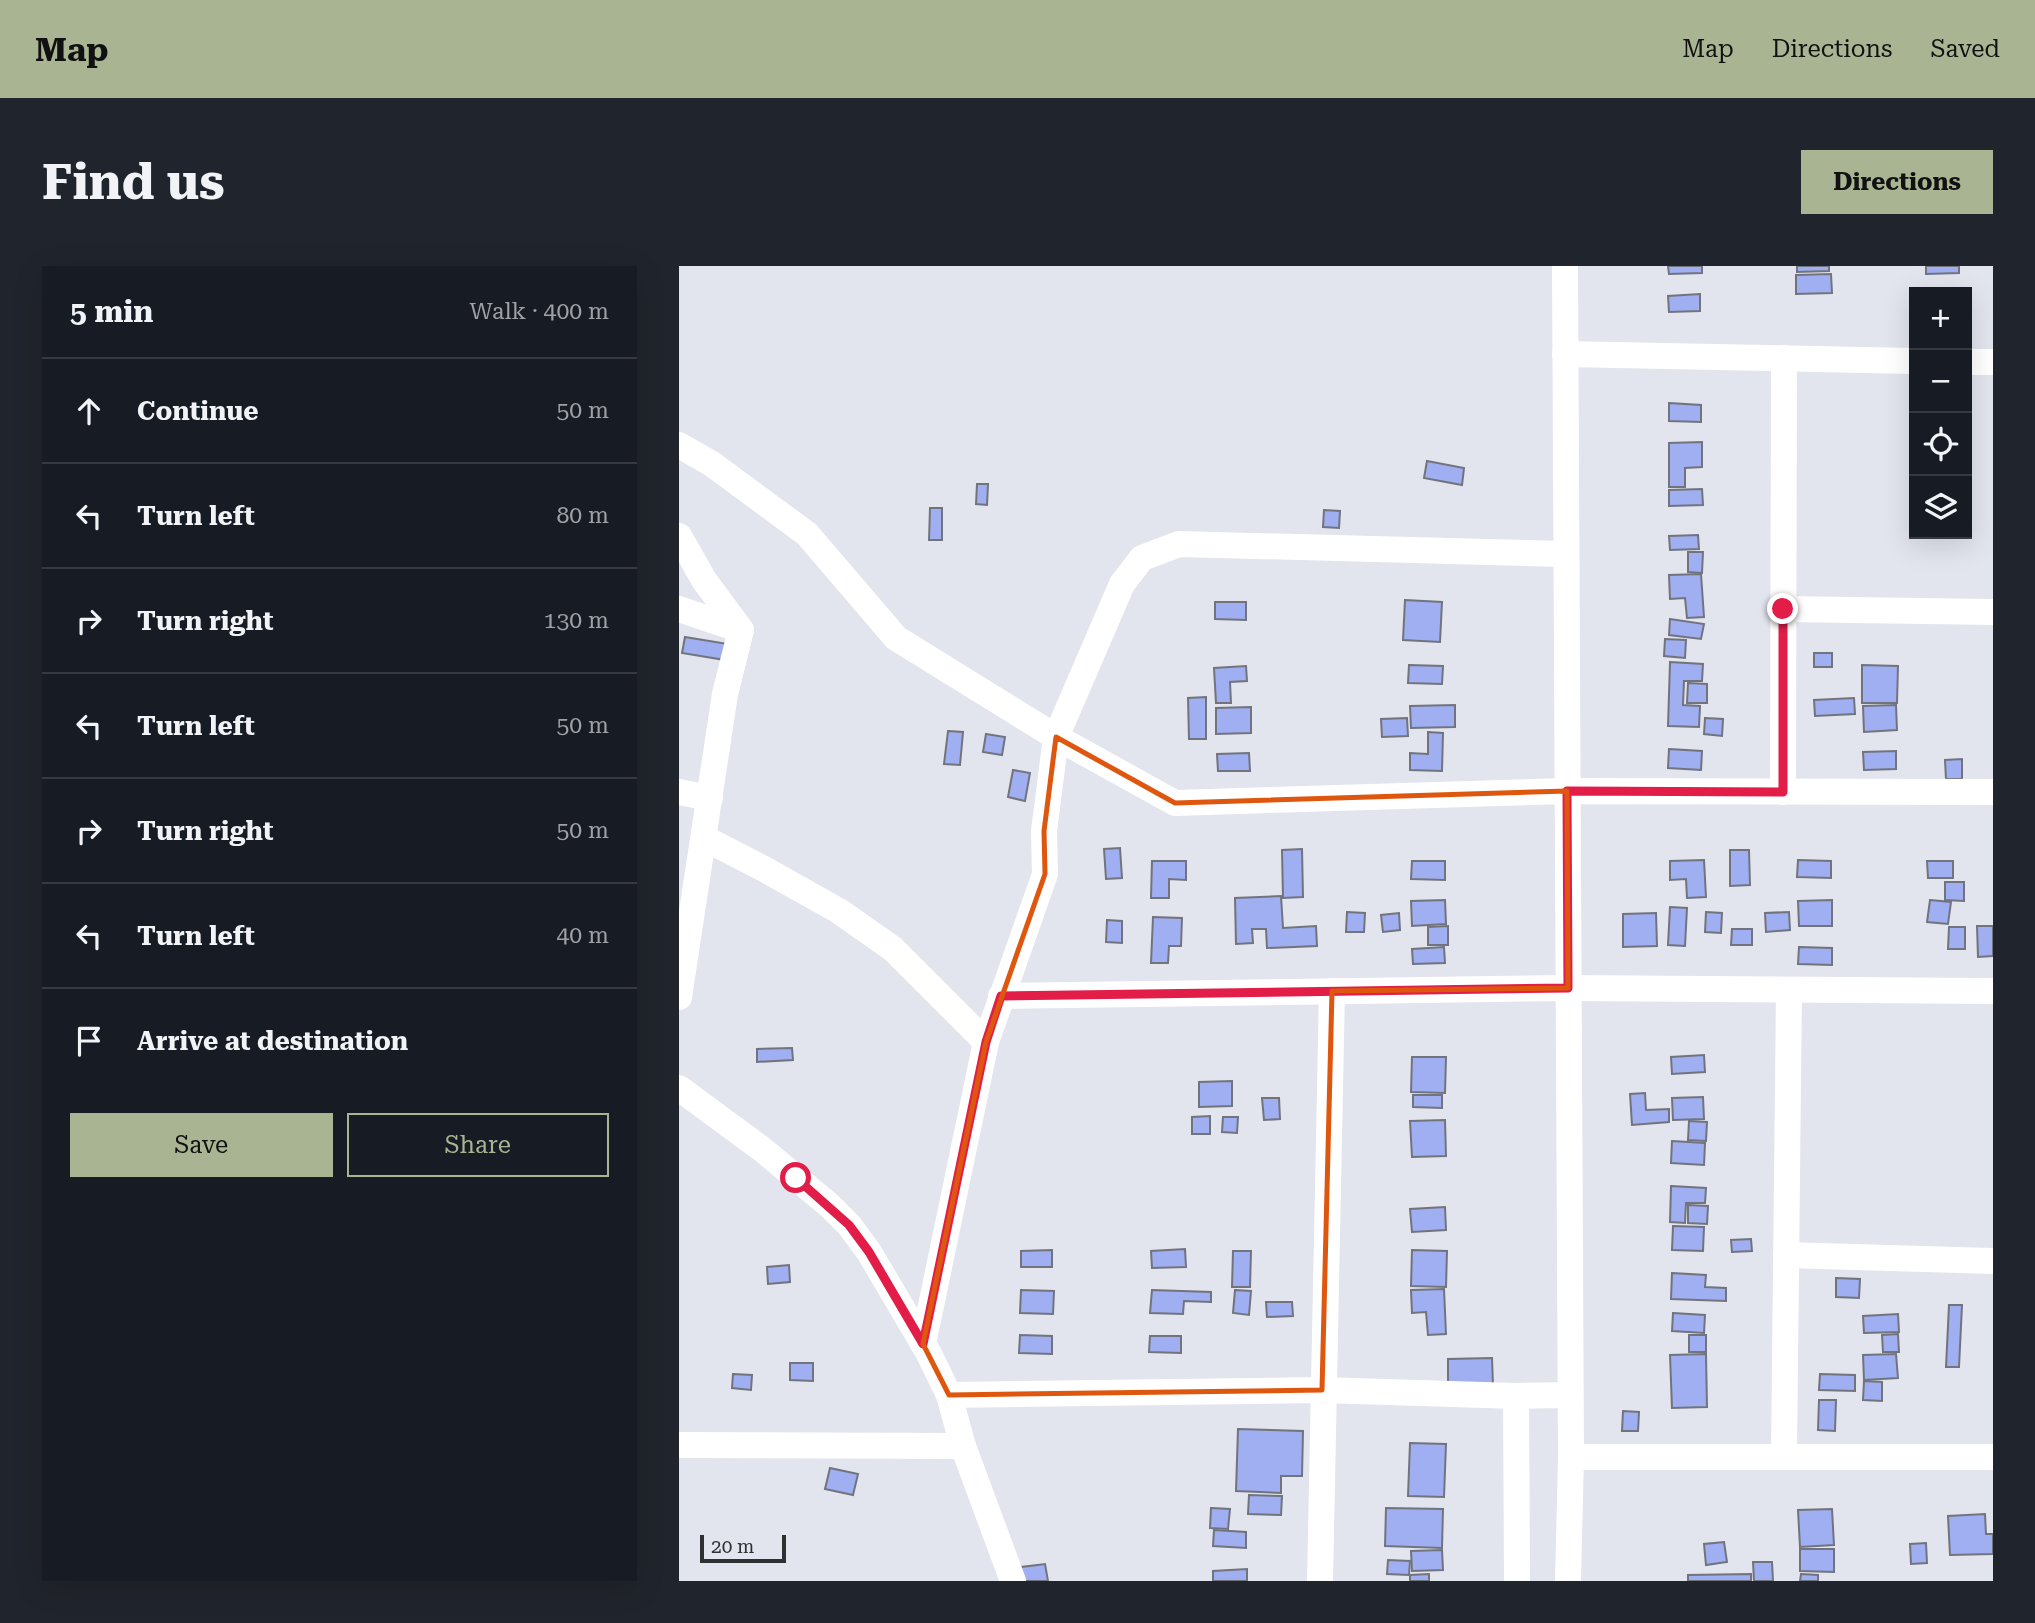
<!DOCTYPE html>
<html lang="en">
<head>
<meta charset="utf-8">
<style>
	body { margin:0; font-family:"Roboto Serif",serif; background:#20242c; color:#f1f3f6 }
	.controls { position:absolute; right:21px; top:21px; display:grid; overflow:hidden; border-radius:0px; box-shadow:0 7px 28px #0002 }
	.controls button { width:63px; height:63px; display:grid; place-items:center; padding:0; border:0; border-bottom:2px solid #363941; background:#171b24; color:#f1f3f6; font:35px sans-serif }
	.scale { position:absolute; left:21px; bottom:18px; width:86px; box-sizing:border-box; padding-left:7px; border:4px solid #2f3034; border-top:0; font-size:19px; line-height:24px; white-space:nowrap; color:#2f3034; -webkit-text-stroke:5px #e2e4ee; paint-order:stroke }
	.stop { position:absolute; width:21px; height:21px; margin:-16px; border:5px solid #e11d48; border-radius:50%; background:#fff }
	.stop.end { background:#e11d48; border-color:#fff; box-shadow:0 2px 7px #0008 }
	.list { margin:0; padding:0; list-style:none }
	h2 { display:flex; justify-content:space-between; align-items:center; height:91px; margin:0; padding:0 28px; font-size:30px }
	h2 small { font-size:23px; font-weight:400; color:#9ea1a6 }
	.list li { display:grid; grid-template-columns:46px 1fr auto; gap:21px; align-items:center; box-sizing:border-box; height:105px; padding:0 28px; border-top:2px solid #363941 }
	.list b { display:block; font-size:26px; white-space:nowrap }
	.list em { font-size:23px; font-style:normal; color:#9ea1a6 }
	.actions { display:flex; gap:14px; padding:21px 28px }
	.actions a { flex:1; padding:16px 0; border:2px solid #a9b492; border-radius:0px; text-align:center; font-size:24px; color:#a9b492 }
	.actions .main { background:#a9b492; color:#111 }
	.icon { flex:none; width:38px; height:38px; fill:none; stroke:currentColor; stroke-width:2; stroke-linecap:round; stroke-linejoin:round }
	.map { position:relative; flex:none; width:1314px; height:1315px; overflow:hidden; border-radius:0px }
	header { display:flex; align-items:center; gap:42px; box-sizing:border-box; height:98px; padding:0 35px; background:#a9b492; color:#111 }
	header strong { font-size:33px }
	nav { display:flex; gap:38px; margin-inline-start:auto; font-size:24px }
	.intro { display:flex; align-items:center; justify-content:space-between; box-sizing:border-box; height:168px; padding:0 42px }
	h1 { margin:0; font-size:49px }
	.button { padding:18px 32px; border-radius:0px; background:#a9b492; color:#111; font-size:24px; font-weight:700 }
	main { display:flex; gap:42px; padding:0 42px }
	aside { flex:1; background:#171b24; border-radius:0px; box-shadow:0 7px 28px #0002 }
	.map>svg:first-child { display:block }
	.building { fill:#9faff1; stroke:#72747d; stroke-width:2 }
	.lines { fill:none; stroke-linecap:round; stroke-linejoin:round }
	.minor { stroke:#fff; stroke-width:26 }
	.route { stroke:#e11d48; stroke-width:9 }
	.marked { fill:none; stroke:#df570e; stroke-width:5; stroke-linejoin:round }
</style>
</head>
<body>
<header>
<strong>Map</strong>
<nav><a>Map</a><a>Directions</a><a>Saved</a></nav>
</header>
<div class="intro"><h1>Find us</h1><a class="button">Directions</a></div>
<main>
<aside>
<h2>5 min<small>Walk · 400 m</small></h2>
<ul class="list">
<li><svg class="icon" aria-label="ahead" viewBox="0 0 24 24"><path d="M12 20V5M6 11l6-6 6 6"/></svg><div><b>Continue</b></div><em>50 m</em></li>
<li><svg class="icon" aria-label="left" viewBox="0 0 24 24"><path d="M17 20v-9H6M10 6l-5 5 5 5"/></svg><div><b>Turn left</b></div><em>80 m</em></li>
<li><svg class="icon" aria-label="right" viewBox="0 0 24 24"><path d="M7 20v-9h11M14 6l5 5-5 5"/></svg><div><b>Turn right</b></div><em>130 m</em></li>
<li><svg class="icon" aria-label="left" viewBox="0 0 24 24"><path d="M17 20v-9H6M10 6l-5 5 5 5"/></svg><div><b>Turn left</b></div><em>50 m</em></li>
<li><svg class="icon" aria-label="right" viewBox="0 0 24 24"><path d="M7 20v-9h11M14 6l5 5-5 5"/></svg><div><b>Turn right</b></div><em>50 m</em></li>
<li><svg class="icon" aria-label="left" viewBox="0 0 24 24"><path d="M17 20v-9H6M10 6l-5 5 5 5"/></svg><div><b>Turn left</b></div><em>40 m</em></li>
<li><svg class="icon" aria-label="arrive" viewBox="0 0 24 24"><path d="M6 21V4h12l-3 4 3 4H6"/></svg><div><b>Arrive at destination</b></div></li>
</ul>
<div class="actions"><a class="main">Save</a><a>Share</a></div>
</aside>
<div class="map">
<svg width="1314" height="1315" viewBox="0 0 1314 1315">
	<rect width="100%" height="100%" fill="#e2e4ee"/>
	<g class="building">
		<polygon points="989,0 1023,0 1023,7 990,8"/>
		<polygon points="1118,0 1150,0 1150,5 1118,6"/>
		<polygon points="1247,0 1280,0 1280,7 1247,8"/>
		<polygon points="1152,8 1153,27 1117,28 1117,9"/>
		<polygon points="1021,28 1021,45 990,46 989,30"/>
		<polygon points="990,137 1022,139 1022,156 990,155"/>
		<polygon points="1023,176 1023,201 1006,202 1006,221 990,221 990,177"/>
		<polygon points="748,195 785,202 783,219 745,212"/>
		<polygon points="298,218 309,218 308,239 297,238"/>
		<polygon points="1023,223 1024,239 990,240 990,224"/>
		<polygon points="251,242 263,242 263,274 250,274"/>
		<polygon points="645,244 661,245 660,262 644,261"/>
		<polygon points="1019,269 1020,283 991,284 990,270"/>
		<polygon points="1009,286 1024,286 1023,307 1009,306"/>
		<polygon points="1022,308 1025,351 1008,352 1006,332 991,333 990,309"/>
		<polygon points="726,334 763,336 761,376 724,374"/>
		<polygon points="536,336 567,336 567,354 536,353"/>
		<polygon points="991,353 1025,358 1022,373 990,369"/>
		<polygon points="6,371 49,378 46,394 3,387"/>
		<polygon points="986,373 1007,374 1006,392 985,390"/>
		<rect x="1135" y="387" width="18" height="14"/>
		<polygon points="991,396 1024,398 1023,415 1005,415 1004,439 1021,440 1020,461 989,460"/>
		<polygon points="730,399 764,400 763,418 729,417"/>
		<polygon points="1183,399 1219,400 1218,437 1183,437"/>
		<polygon points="567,400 568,415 551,416 552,437 537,437 535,402"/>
		<polygon points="1009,417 1028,418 1028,437 1008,437"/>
		<polygon points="527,431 527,473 510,473 509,432"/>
		<polygon points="1175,432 1176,448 1136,450 1135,434"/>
		<polygon points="776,439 776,461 732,462 731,440"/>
		<polygon points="1217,439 1218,464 1185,466 1184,440"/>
		<polygon points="572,441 572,467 537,468 537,442"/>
		<polygon points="728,452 729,470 703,471 702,453"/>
		<polygon points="1026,452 1044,453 1043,470 1025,468"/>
		<polygon points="269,465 284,466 281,499 265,498"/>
		<polygon points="749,466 764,467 763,505 731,504 731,487 749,488"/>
		<polygon points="307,468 326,471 323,489 304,486"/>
		<polygon points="990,483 1023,485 1022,504 989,502"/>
		<polygon points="1217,485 1217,503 1185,504 1184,486"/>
		<polygon points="570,487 571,505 539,505 538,488"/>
		<polygon points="1283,493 1283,513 1267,513 1266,494"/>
		<polygon points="334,504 351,507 346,535 329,531"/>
		<polygon points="441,582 443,612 427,613 425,583"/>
		<polygon points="623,583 624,631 604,632 603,584"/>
		<polygon points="1051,584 1070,584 1071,619 1051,620"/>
		<polygon points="1025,594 1027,631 1008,632 1007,613 991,614 991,595"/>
		<polygon points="1119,594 1152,595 1152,612 1118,611"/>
		<polygon points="473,595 507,595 507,614 490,613 490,632 472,632"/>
		<polygon points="733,595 766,595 766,614 732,613"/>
		<polygon points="1248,595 1274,595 1274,612 1249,612"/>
		<polygon points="1266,616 1285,616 1285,635 1266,634"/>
		<polygon points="602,630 604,662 637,660 638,680 588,682 587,663 573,663 574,677 557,678 556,632"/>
		<polygon points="766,634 767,658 733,660 732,635"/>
		<polygon points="1153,634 1153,660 1120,660 1119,635"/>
		<polygon points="1251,634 1272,636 1269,658 1248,656"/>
		<polygon points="991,641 1008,642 1006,680 989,679"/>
		<polygon points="668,646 686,647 685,666 667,666"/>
		<polygon points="1027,646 1043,647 1042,667 1026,666"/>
		<polygon points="1110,646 1111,664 1087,666 1086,647"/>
		<polygon points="720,647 721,664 704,666 702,649"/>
		<polygon points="977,647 978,680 944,681 944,648"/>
		<polygon points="474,651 503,652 502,680 490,680 489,697 472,697"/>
		<polygon points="428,654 443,655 443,677 427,676"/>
		<polygon points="769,660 769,679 749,679 749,661"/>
		<polygon points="1298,660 1314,660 1314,690 1299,691"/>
		<polygon points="1270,661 1286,661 1286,683 1269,683"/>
		<polygon points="1053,663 1073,663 1073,679 1052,679"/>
		<polygon points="765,681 766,697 734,698 733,683"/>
		<polygon points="1120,681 1153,682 1153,699 1119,698"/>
		<polygon points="113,782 114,794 78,796 78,783"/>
		<polygon points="1025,789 1026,806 993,808 992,791"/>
		<polygon points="733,791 767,791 766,827 732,826"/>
		<polygon points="553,815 553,840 520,841 520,816"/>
		<polygon points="966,827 967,844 990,843 990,856 953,859 951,828"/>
		<polygon points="734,829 763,829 763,842 734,841"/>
		<polygon points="1024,831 1025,853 994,854 993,832"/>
		<polygon points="583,832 600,832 601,853 585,854"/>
		<polygon points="531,850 531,868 513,868 513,851"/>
		<polygon points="544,851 559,851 558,867 543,866"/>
		<polygon points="766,854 767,890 733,891 731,855"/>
		<polygon points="1010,855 1028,856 1027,875 1009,874"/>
		<polygon points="993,875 1026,877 1025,899 992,897"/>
		<polygon points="992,920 1027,922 1026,937 1007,937 1006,957 991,956"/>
		<polygon points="1009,939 1029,940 1028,958 1009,957"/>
		<polygon points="766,941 767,964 733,966 731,943"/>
		<polygon points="994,960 1025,961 1024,985 993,984"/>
		<polygon points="1072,973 1073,985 1053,986 1052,974"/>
		<polygon points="506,983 507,1001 473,1002 472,985"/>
		<polygon points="373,984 373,1001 342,1001 342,985"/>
		<polygon points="733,984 768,985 767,1021 732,1020"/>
		<polygon points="554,985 572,985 571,1021 553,1021"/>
		<polygon points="110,999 111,1016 89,1018 88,1001"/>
		<polygon points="993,1007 1027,1009 1026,1021 1047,1022 1047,1035 992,1033"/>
		<polygon points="1157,1012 1181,1013 1180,1032 1157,1031"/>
		<polygon points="765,1023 767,1068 749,1069 747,1046 733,1047 732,1024"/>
		<polygon points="342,1024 375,1025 374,1048 341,1047"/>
		<polygon points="473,1024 532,1026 532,1036 505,1035 504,1048 471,1047"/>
		<polygon points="556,1024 572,1025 570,1049 554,1047"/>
		<polygon points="587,1036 613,1036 614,1050 588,1051"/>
		<polygon points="1270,1039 1283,1039 1280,1101 1267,1101"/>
		<polygon points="994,1047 1026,1049 1025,1067 993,1065"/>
		<polygon points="1219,1048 1220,1066 1185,1067 1184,1050"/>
		<polygon points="1219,1068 1220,1086 1204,1086 1203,1069"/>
		<polygon points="341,1069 373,1070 373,1088 340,1087"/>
		<rect x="1010" y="1069" width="17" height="17"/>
		<polygon points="471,1070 502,1070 502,1087 470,1086"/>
		<polygon points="1027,1088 1028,1141 993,1142 991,1089"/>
		<polygon points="1217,1088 1219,1112 1185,1114 1184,1089"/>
		<polygon points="813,1092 814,1119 769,1119 769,1093"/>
		<polygon points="111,1097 134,1097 134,1115 111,1114"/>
		<polygon points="54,1108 73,1109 72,1124 53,1122"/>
		<polygon points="1141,1108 1176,1109 1176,1125 1140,1124"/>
		<polygon points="1185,1115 1203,1116 1203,1135 1184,1134"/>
		<polygon points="1140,1134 1157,1134 1156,1165 1139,1164"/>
		<polygon points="944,1145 960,1146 959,1165 943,1165"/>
		<polygon points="559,1163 624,1165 623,1210 602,1210 602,1227 557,1225"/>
		<polygon points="731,1177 767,1178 765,1231 729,1230"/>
		<polygon points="151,1202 179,1208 174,1229 146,1223"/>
		<polygon points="570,1229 603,1230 602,1249 569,1248"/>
		<polygon points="532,1242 551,1243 549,1263 531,1262"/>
		<polygon points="707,1242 764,1243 763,1282 706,1280"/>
		<polygon points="1153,1243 1155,1279 1121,1281 1119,1244"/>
		<polygon points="1306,1248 1307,1268 1314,1268 1314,1288 1271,1289 1269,1250"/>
		<polygon points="535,1264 567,1266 567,1282 534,1280"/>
		<polygon points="1045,1276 1048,1296 1027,1299 1025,1278"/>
		<polygon points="1247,1277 1248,1297 1232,1298 1231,1278"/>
		<polygon points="1121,1283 1155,1283 1155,1306 1121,1305"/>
		<polygon points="763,1284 764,1304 733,1305 732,1285"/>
		<polygon points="709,1294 731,1295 730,1309 708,1308"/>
		<polygon points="1074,1296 1093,1296 1094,1315 1075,1315"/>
		<polygon points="366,1298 369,1315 336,1315 334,1302"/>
		<polygon points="568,1303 568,1315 534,1315 534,1305"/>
		<polygon points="750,1308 750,1315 731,1315 731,1309"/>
		<polygon points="1072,1308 1072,1315 1009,1315 1009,1309"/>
		<polygon points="1122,1308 1139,1309 1139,1315 1121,1315"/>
	</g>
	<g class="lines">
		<g class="minor">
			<polyline points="886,0 892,1191 889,1315"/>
			<polyline points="886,88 1235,95"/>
			<polyline points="1288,96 1314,96"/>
			<polyline points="0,179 33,198 128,268 217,372 377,471 365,565 366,608 307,776 244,1078"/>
			<polyline points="0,270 25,314 62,364 46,428 0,731"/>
			<polyline points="887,288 500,278 463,292 443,318 377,471 496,537 888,525 1314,526"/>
			<polyline points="0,343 62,364"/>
			<polyline points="1104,343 1314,346"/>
			<polyline points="0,526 31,532"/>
			<polyline points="1104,526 1105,92"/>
			<polyline points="25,572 87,604 160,645 214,683 307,776"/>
			<polyline points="322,730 889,722 1314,725"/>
			<polyline points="0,822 84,884 151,940 170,959 190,986 249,1086 270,1129 284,1180 334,1315"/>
			<polyline points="1107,989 1314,995"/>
			<polyline points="270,1129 643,1124 837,1130 891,1129"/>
			<polyline points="837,1130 838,1315"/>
			<polyline points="0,1179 284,1180"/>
			<polyline points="892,1191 1314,1191"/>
			<polyline points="1105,1191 1110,724"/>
			<polyline points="641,1315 653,725"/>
		</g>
	</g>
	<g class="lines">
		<polyline class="route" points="117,912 170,959 190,986 244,1078 307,776 322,730 889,722 888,525 1104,526 1104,343"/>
	</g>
	<path class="marked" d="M 377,471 L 496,537 L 888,525 L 889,722 L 653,725 L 643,1124 L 270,1129 L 244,1078 L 307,776 L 366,608 L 365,565 Z"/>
</svg>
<div class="controls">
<button>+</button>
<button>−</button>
<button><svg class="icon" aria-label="locate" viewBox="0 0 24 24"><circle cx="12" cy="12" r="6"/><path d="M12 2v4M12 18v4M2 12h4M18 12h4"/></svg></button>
<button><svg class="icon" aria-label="layers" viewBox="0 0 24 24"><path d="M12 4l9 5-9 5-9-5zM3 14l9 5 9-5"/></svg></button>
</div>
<div class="scale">20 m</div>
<div class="stop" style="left:117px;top:912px"></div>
<div class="stop end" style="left:1104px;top:343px"></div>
</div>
</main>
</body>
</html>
